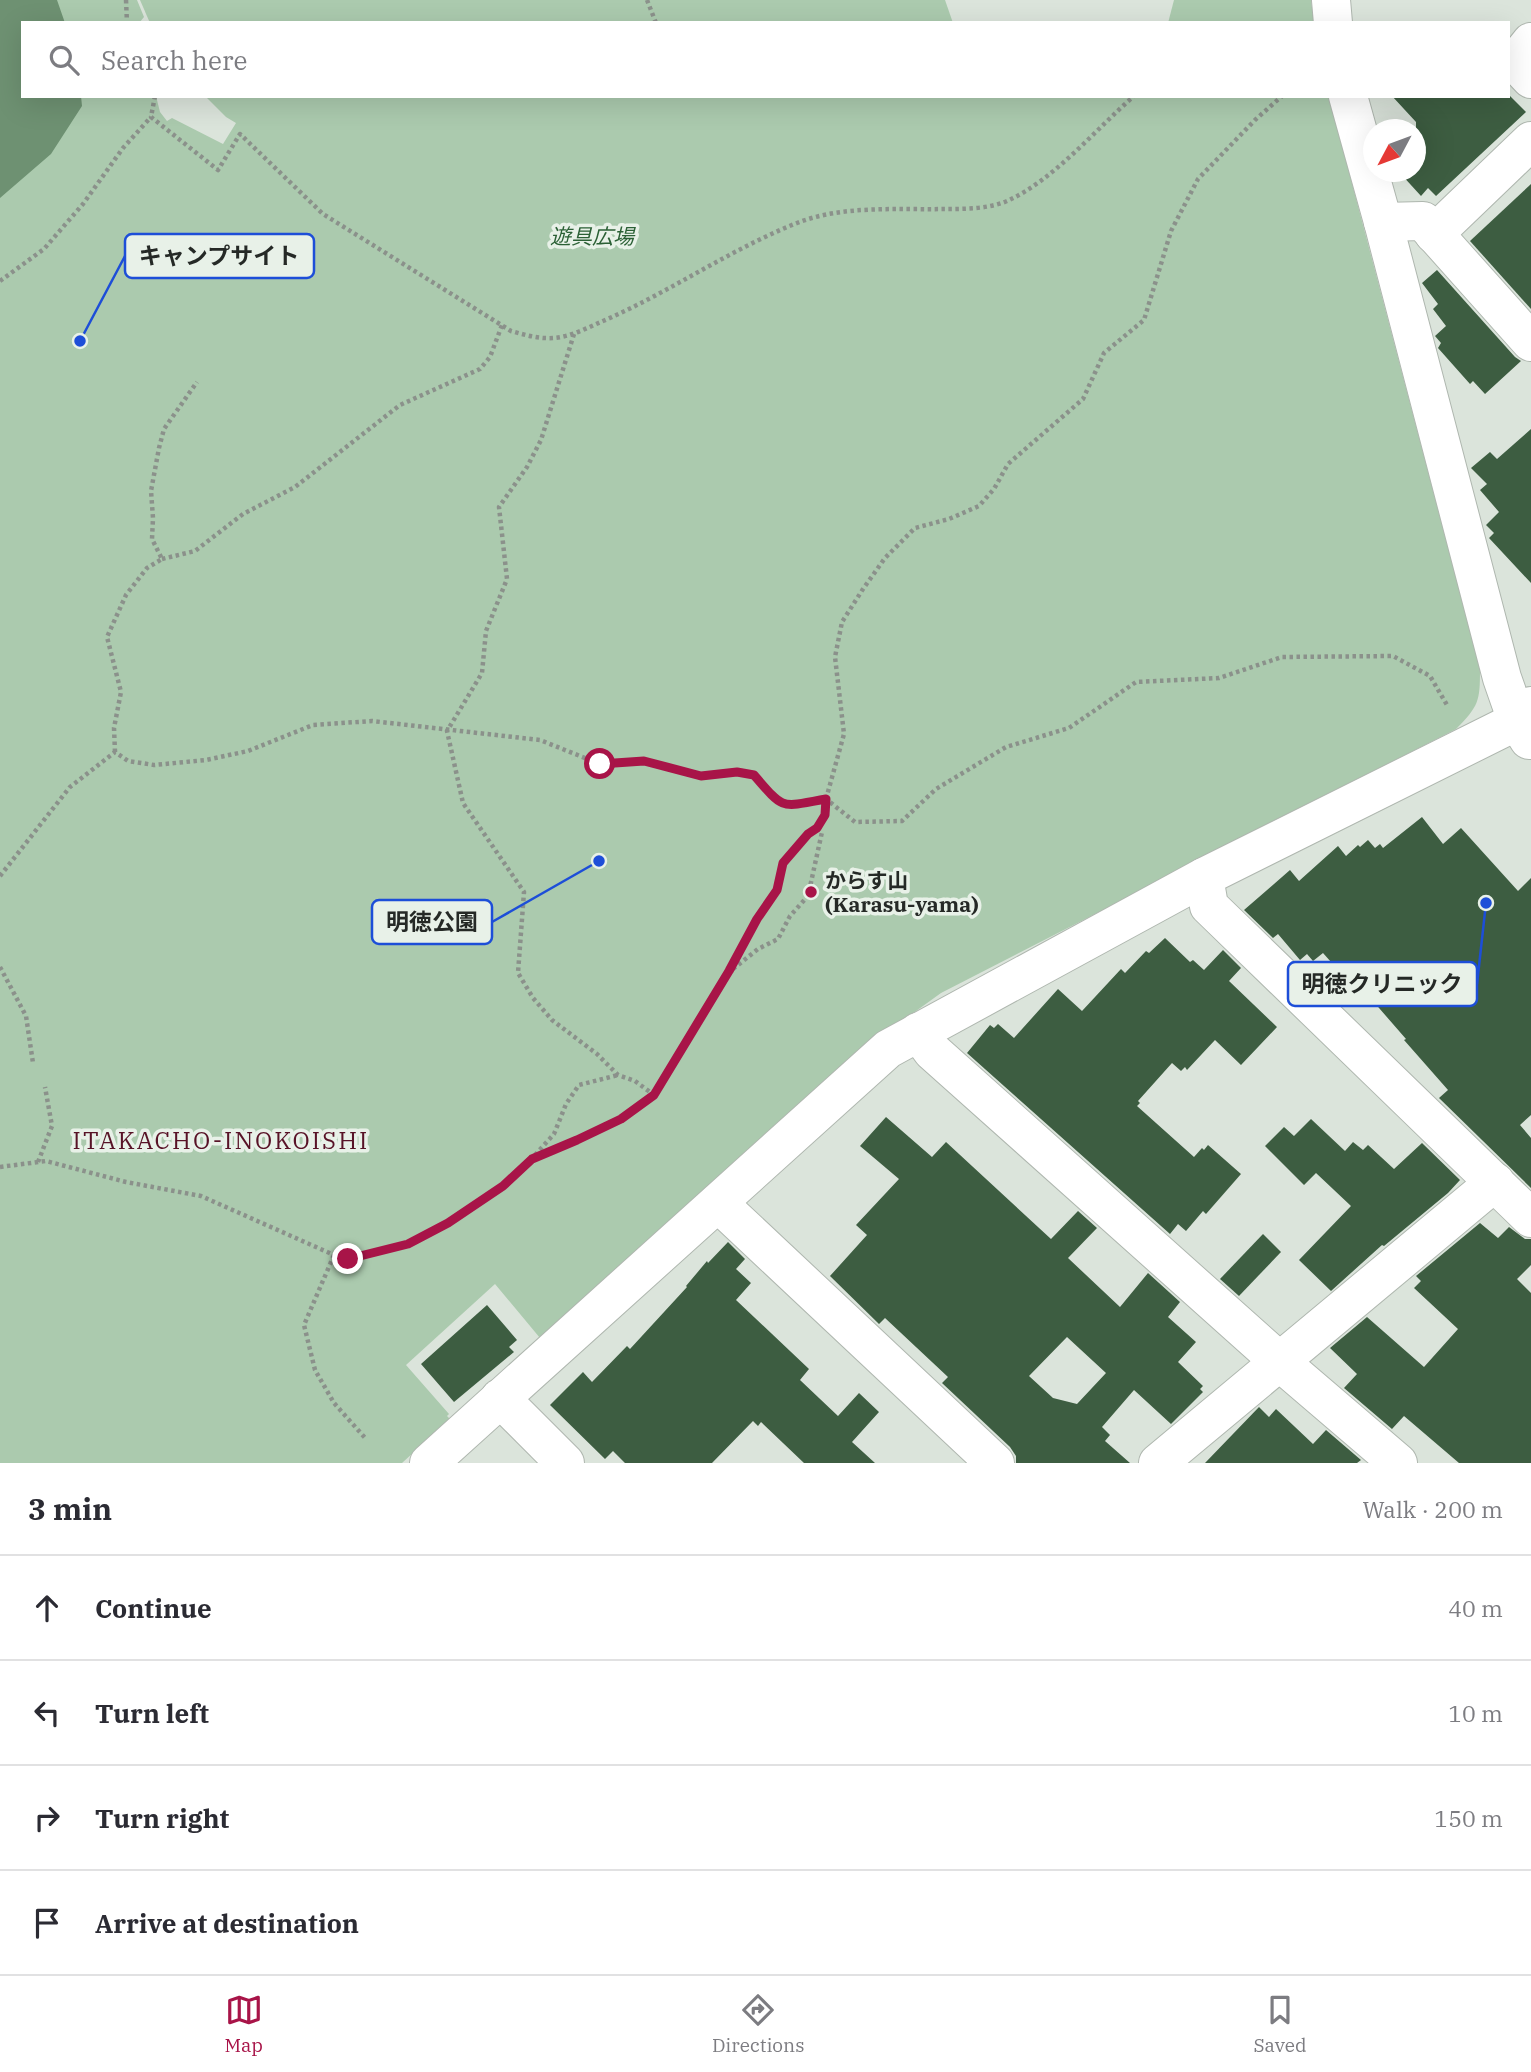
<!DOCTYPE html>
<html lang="en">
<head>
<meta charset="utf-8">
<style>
	body { margin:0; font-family:"IBM Plex Serif","Noto Sans JP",serif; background:#f7f7f7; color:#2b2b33 }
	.compass { position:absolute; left:1363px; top:119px; width:63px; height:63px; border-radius:50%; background:#fff; box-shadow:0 7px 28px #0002; rotate:229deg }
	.stop { position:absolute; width:21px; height:21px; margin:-16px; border:5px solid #a81448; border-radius:50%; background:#fff }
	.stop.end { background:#a81448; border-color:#fff; box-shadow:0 2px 7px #0008 }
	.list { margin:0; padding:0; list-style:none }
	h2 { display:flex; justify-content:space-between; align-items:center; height:91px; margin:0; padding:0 28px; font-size:30px }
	h2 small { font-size:23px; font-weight:400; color:#7c7c81 }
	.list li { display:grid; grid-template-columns:46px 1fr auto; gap:21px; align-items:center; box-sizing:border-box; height:105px; padding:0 28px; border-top:2px solid #e1e1e2 }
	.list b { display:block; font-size:26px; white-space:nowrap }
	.list em { font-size:23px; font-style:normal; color:#7c7c81 }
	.icon { flex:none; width:38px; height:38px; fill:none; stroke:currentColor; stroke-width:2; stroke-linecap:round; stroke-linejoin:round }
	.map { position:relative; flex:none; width:1531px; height:1463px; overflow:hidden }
	.search { position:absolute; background:#fff; box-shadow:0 7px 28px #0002; left:21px; right:21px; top:21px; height:77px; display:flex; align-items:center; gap:18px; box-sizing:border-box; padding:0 24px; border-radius:0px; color:#7c7c81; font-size:26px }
	.sheet { height:511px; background:#fff }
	nav { display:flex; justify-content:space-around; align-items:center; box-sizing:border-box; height:98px; border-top:2px solid #e1e1e2; background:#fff; font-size:19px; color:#7c7c81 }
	nav a { display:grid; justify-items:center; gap:4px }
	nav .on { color:#a81448 }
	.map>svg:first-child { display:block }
	.green { fill:#abcaae }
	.water { fill:#6e9172 }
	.building { fill:#3d5d41; fill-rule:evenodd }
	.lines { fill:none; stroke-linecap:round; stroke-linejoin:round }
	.minor-casing { stroke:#afb7af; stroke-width:40 }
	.path { stroke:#8b918b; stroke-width:4.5; stroke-dasharray:3.5 3.5; stroke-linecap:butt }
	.minor { stroke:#fff; stroke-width:38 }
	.route { stroke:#a81448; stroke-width:9 }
	.poi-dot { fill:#a81448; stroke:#e8f1e8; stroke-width:2.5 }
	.labels { text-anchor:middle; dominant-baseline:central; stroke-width:7; stroke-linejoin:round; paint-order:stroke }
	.park-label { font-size:21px; font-style:italic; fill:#2b6035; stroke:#e8f1e8 }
	.poi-label { font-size:21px; font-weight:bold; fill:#252926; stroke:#e8f1e8; text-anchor:start }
	.quarter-label { font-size:24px; letter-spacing:2px; fill:#581327; stroke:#e8f1e8 }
	.leader { fill:none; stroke:#1d4ed8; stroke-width:2.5 }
	.callout-dot { fill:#1d4ed8; stroke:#e8f1e8; stroke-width:2.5 }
	.callout { fill:#e8f1e8; stroke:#1d4ed8; stroke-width:2.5 }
	.callout-label { font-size:23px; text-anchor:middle; font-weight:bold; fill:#252926 }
</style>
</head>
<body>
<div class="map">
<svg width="1531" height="1463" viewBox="0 0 1531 1463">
	<rect width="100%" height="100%" fill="#dbe4db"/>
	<g class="green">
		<path d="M 0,0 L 137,0 L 144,17 L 139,23 L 23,23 L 23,96 L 156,96 L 160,112 L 167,121 L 172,118 L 223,144 L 236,123 L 226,117 L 205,96 L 1329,96 L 1480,669 C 1480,701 1479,706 1456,729 L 941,993 L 862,1050 L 540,1338 L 495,1284 L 406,1365 L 449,1414 L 447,1416 L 450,1419 L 402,1463 L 0,1463 Z"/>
		<polygon points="140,0 945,0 953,23 150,23"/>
		<polygon points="1174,0 1311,0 1314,23 1168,23"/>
	</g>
	<polygon class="water" points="0,0 57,0 65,23 23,23 23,96 81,96 82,106 51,154 0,198"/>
	<g class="building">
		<polygon points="1392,96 1510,96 1526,112 1436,196 1428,188 1421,196 1400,173 1416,172 1416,122"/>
		<polygon points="1531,184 1531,309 1470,241"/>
		<polygon points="1437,270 1515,357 1521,361 1485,394 1473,381 1470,384 1438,348 1441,343 1435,336 1446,326 1433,309 1438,304 1422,283"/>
		<polygon points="1531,429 1531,583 1489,538 1494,533 1486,525 1499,512 1480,490 1487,484 1471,468 1490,452 1497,459"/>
		<polygon points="1422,817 1443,844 1461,828 1518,891 1531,878 1531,1115 1520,1125 1531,1138 1531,1188 1439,1098 1448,1090 1404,1040 1406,1039 1359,985 1355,989 1323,953 1313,961 1307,954 1300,960 1278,934 1273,938 1244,910 1290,870 1299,881 1338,846 1346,856 1358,845 1360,847 1368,840 1375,848 1380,844 1383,848"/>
		<polygon points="1165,938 1190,962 1193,960 1204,970 1223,950 1241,968 1229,981 1277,1027 1241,1065 1215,1040 1187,1070 1185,1067 1181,1071 1172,1063 1138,1101 1140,1103 1137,1106 1194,1157 1202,1148 1204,1150 1208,1145 1241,1174 1206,1214 1203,1211 1186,1231 1178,1224 1170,1234 967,1053 990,1025 994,1028 998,1024 1014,1038 1058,989 1082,1011 1121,969 1125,973 1146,951 1149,953"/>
		<path d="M 886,1117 L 932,1157 L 946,1142 L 1051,1239 L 1078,1211 L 1097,1228 L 1068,1258 L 1120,1307 L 1148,1273 L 1180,1302 L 1168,1317 L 1196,1342 L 1178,1362 L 1203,1386 L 1200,1389 L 1203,1392 L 1171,1424 L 1134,1390 L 1102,1427 L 1110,1435 L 1105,1441 L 1130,1463 L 1016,1463 L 1016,1456 L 1010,1447 L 942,1383 L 948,1377 L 885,1318 L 879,1324 L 830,1276 L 867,1235 L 856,1225 L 899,1179 L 860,1146 ZM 1067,1337 L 1106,1373 L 1077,1404 L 1053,1398 L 1029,1376 Z"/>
		<polygon points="1311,1119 1345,1151 1353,1142 1363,1150 1368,1145 1394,1169 1422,1143 1460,1180 1448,1193 1384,1246 1382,1245 1331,1291 1299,1260 1351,1206 1316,1173 1304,1185 1265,1146 1284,1127 1294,1136"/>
		<polygon points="1480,1223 1498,1238 1509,1227 1525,1239 1531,1239 1531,1265 1517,1279 1531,1293 1531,1463 1459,1463 1404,1416 1392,1429 1344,1388 1357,1374 1330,1348 1367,1317 1424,1367 1458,1329 1414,1288 1421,1281 1416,1276"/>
		<polygon points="1263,1234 1281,1252 1239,1296 1220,1279"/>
		<polygon points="728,1242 745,1259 736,1269 751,1283 736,1300 809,1369 800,1380 838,1416 859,1393 879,1412 852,1442 875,1463 804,1463 761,1422 758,1426 753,1421 712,1463 625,1463 613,1451 605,1459 550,1405 583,1372 592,1382 627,1346 630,1349 687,1287 686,1286 707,1261 708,1263"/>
		<polygon points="487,1305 517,1340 509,1347 514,1352 454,1402 421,1364"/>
		<polygon points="1259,1407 1269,1417 1276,1409 1313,1444 1326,1430 1361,1460 1357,1463 1205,1463"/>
	</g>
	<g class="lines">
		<defs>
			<g id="minor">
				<polyline points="1331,0 1333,23"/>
				<polyline points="1531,42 1515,62 1531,79"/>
				<polyline points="1348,96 1383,222 1502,678 1517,721 1529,740"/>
				<polyline points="1383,222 1423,221 1531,342"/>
				<polyline points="1434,234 1531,141"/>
				<polyline points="1204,877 1209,906 1531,1218"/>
				<polyline points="918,1032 932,1051 1280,1362 1398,1463"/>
				<polyline points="718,1203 995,1463"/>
				<polyline points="500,1398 565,1463"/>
				<polyline points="429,1463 888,1049 1204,877 1517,721 1531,706"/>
				<polyline points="1158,1463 1495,1182"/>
			</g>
		</defs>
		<use href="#minor" class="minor-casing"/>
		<g class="path">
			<polyline points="126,0 127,23"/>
			<polyline points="647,0 656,23"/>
			<path d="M 155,96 L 151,117 L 218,170 L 240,134 L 323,214 L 511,331 C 525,335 539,339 553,338 C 570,337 587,328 603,321 C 670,292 729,250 797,223 C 842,205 897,210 944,209 C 965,209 988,209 1007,201 C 1054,180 1095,130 1134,96"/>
			<polyline points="0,281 44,249 83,204 123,148 151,117"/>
			<polyline points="574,334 541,440 527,467 499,507 507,579 486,631 482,673 447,731 463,803 524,892 518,973 533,998 552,1020 597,1054 618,1075 635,1081 654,1095"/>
			<polyline points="162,559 195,551 243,514 295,487 400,405 480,369 490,357 502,325"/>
			<polyline points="115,752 114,728 121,692 107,637 126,595 147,568 162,559 152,539 153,518 151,491 159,448 164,429 197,382"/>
			<path d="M 0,876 L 70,787 L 115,752 L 128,761 L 154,765 L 206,760 L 248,751 L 313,725 L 372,721 L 540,740 L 600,764 L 644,761 L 701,776 L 737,772 L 754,774 C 785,811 780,807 826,799 L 855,822 L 902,821 L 936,789 L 1006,747 L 1069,728 L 1136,682 L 1219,678 L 1282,657 L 1393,656 L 1430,676 L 1447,705"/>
			<polyline points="0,967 26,1016 33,1063"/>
			<polyline points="733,969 758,949 778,939 790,916 808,896 822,832 817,828"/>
			<polyline points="535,1155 554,1134 566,1104 579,1085 618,1075"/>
			<polyline points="38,1162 52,1126 45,1087"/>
			<polyline points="0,1167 46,1161 126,1182 201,1196 334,1255 348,1259 408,1244 448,1223 503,1186 532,1159 577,1140 621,1119 654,1095 729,971 757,919 777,890 783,863 808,834 817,828 825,815 826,799 844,734 835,657 842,622 863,589 885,558 915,528 949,519 979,506 994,489 1008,464 1083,399 1104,353 1144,320 1171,231 1198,179 1255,120 1282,96"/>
			<polyline points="334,1255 304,1325 315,1370 334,1403 366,1439"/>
		</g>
		<use href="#minor" class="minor"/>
	</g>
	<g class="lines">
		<path class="route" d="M 348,1259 L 408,1244 L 448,1223 L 503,1186 L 532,1159 L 577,1140 L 621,1119 L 654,1095 L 729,971 L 757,919 L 777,890 L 783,863 L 808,834 L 817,828 L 825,815 L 826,799 C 780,807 785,811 754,775 L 737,772 L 701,776 L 644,761 L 600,764"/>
	</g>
	<circle class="poi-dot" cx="811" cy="892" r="7"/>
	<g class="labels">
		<g class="park-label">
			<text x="592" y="236">遊具広場</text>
		</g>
		<g class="poi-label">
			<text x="825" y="880">からす山<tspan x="825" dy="24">(Karasu-yama)</tspan></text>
		</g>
		<g class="quarter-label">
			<text x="221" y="1140">ITAKACHO-INOKOISHI</text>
		</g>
	</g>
	<path class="leader" d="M80 341L125 256M599 861L492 922M1486 903L1477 984"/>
	<g class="callout-dot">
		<circle cx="80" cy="341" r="7"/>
		<circle cx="599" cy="861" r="7"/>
		<circle cx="1486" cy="903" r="7"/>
	</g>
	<g class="callout">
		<rect x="125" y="234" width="189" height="44" rx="7"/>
		<rect x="372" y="900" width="120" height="44" rx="7"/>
		<rect x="1288" y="962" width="189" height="44" rx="7"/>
	</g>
	<g class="callout-label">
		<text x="219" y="264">キャンプサイト</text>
		<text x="432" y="930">明徳公園</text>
		<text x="1382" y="992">明徳クリニック</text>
	</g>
</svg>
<svg class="compass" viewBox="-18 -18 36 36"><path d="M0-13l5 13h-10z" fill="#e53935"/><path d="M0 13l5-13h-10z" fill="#7c7c81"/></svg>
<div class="stop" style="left:600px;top:764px"></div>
<div class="stop end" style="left:348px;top:1259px"></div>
<div class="search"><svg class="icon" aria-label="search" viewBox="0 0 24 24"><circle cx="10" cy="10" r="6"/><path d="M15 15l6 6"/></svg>Search here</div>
</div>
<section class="sheet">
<h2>3 min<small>Walk · 200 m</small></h2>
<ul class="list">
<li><svg class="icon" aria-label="ahead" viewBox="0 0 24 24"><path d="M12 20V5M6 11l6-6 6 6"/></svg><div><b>Continue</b></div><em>40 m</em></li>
<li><svg class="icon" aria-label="left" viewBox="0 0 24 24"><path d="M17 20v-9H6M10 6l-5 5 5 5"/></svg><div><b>Turn left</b></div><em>10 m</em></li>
<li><svg class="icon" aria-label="right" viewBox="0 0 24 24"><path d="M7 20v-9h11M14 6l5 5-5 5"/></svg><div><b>Turn right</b></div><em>150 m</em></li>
<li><svg class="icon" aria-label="arrive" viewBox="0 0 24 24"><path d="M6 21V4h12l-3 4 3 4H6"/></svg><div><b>Arrive at destination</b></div></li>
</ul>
</section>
<nav>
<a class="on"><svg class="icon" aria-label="map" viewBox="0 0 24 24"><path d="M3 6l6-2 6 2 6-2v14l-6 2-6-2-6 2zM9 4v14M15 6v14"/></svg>Map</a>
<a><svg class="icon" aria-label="directions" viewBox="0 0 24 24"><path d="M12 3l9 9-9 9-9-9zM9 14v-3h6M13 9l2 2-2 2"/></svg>Directions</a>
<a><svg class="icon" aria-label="saved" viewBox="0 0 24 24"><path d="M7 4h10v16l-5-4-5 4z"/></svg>Saved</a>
</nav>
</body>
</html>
